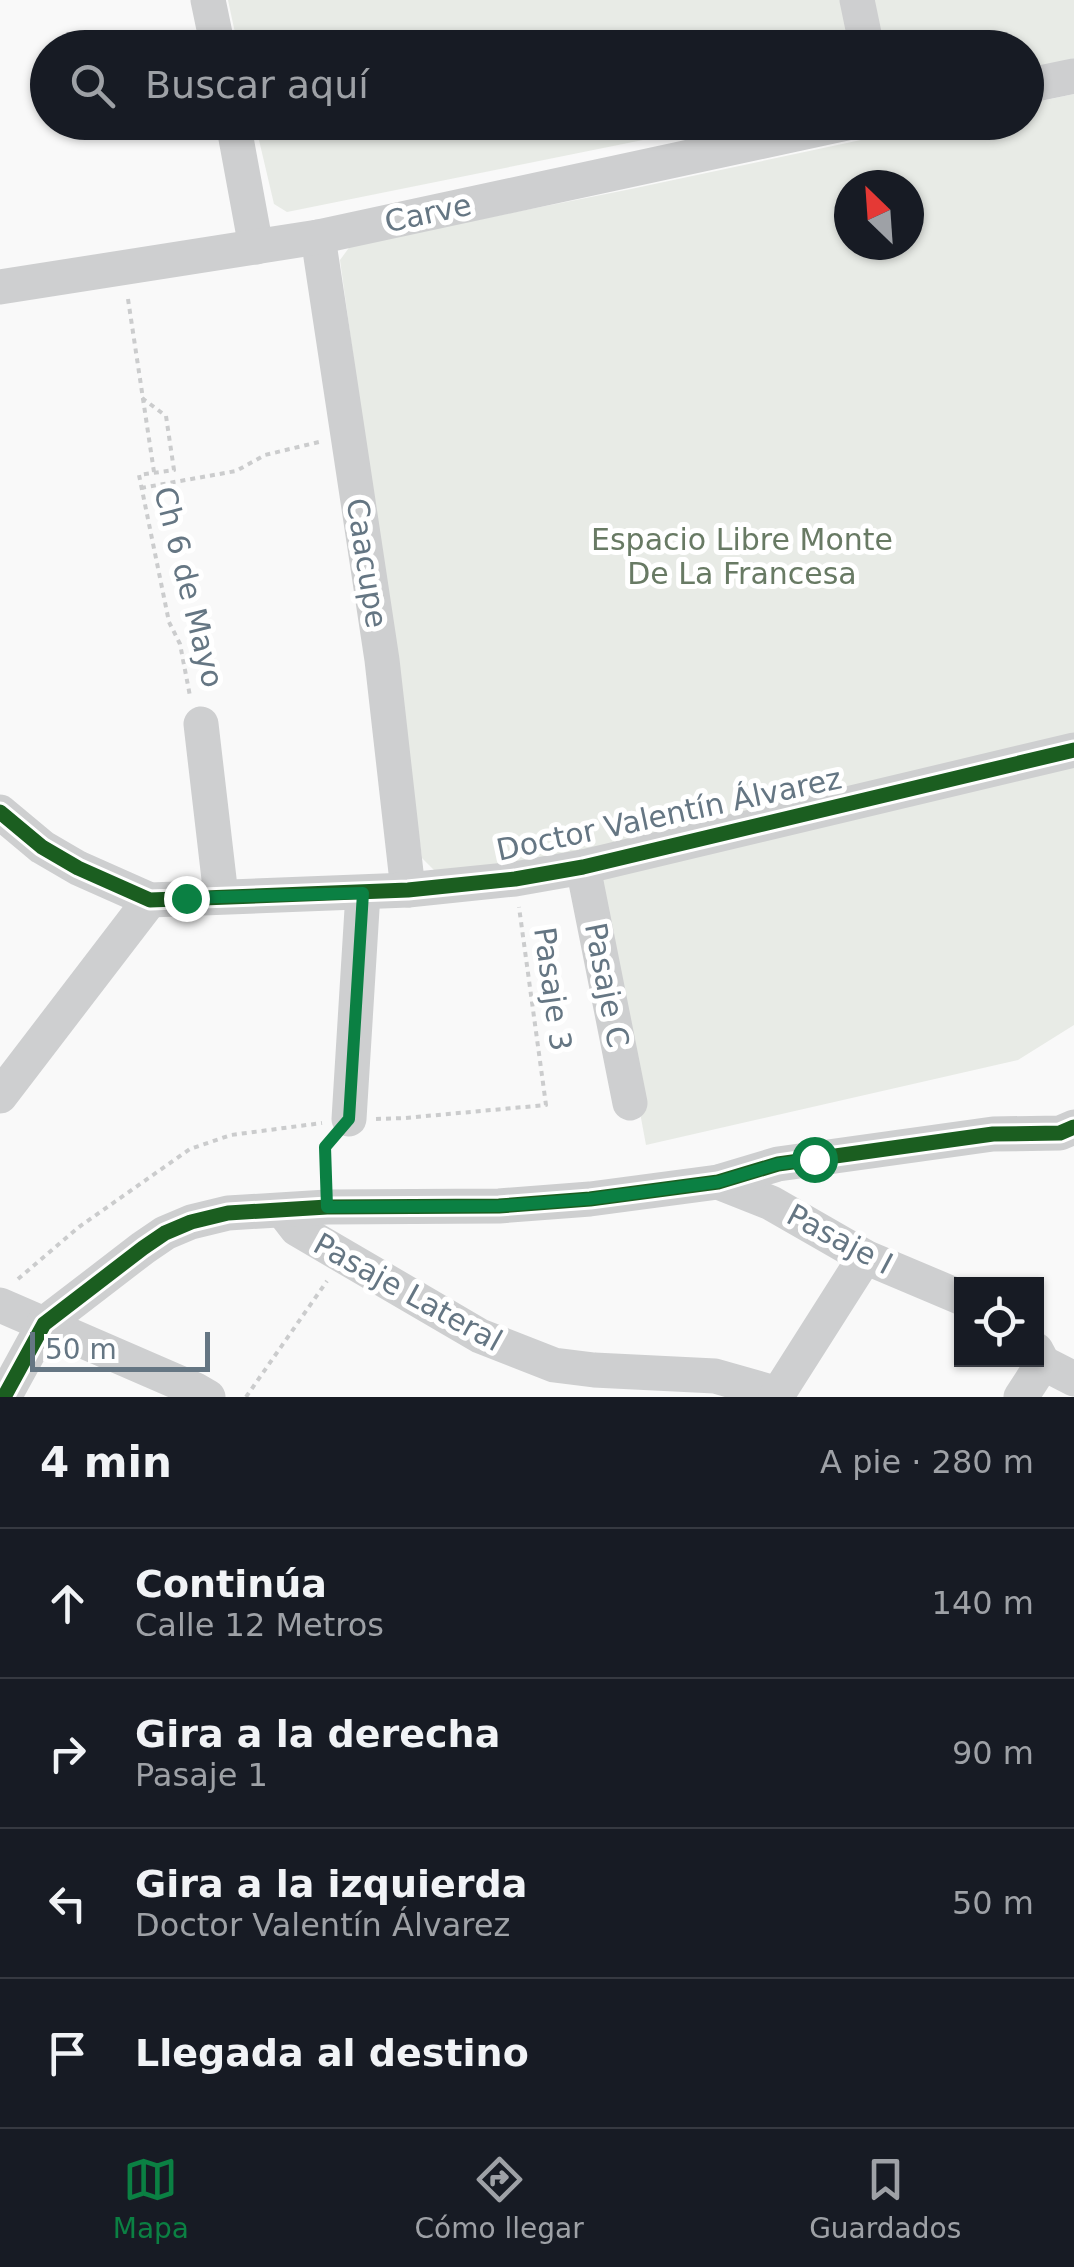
<!DOCTYPE html>
<html lang="es">
<head>
<meta charset="utf-8">
<style>
	body { margin:0; font-family:"DejaVu Sans",sans-serif; background:#20242c; color:#f1f3f6 }
	.controls { position:absolute; right:30px; bottom:30px; display:grid; overflow:hidden; border-radius:0px; box-shadow:0 2px 8px #0004 }
	.controls button { width:90px; height:90px; display:grid; place-items:center; padding:0; border:0; border-bottom:2px solid #363941; background:#171b24; color:#f1f3f6; font:50px sans-serif }
	.compass { position:absolute; left:834px; top:170px; width:90px; height:90px; border-radius:50%; background:#171b24; box-shadow:0 2px 8px #0004; rotate:335deg }
	.scale { position:absolute; left:30px; bottom:25px; width:180px; box-sizing:border-box; padding-left:10px; border:5px solid #657683; border-top:0; font-size:28px; line-height:35px; white-space:nowrap; color:#657683; -webkit-text-stroke:8px #fff; paint-order:stroke }
	.stop { position:absolute; width:30px; height:30px; margin:-22px; border:8px solid #0b8043; border-radius:50%; background:#fff }
	.stop.end { background:#0b8043; border-color:#fff; box-shadow:0 2px 10px #0008 }
	.list { margin:0; padding:0; list-style:none }
	h2 { display:flex; justify-content:space-between; align-items:center; height:130px; margin:0; padding:0 40px; font-size:42px }
	h2 small { font-size:32px; font-weight:400; color:#9ea1a6 }
	.list li { display:grid; grid-template-columns:65px 1fr auto; gap:30px; align-items:center; box-sizing:border-box; height:150px; padding:0 40px; border-top:2px solid #363941 }
	.list b { display:block; font-size:38px; white-space:nowrap }
	.list p { margin:0; font-size:32px; white-space:nowrap; color:#9ea1a6 }
	.list em { font-size:32px; font-style:normal; color:#9ea1a6 }
	.icon { flex:none; width:55px; height:55px; fill:none; stroke:currentColor; stroke-width:2; stroke-linecap:round; stroke-linejoin:round }
	.map { position:relative; flex:none; width:1074px; height:1397px; overflow:hidden }
	.search { position:absolute; background:#171b24; box-shadow:0 2px 8px #0004; left:30px; right:30px; top:30px; height:110px; display:flex; align-items:center; gap:25px; box-sizing:border-box; padding:0 35px; border-radius:55px; color:#9ea1a6; font-size:38px }
	.sheet { height:730px; background:#171b24 }
	nav { display:flex; justify-content:space-around; align-items:center; box-sizing:border-box; height:140px; border-top:2px solid #363941; background:#171b24; font-size:28px; color:#9ea1a6 }
	nav a { display:grid; justify-items:center; gap:5px }
	nav .on { color:#0b8043 }
	.map>svg:first-child { display:block }
	.green { fill:#e8ebe6; fill-rule:evenodd }
	.lines { fill:none; stroke-linecap:round; stroke-linejoin:round }
	.path { stroke:#cbcccd; stroke-width:4; stroke-dasharray:5 5; stroke-linecap:butt }
	.minor { stroke:#cecfd0; stroke-width:35 }
	.cycleway-casing { stroke:#fff; stroke-width:21 }
	.cycleway { stroke:#1b5e20; stroke-width:15 }
	.route { stroke:#0b8043; stroke-width:12 }
	.labels { text-anchor:middle; dominant-baseline:central; stroke-width:10; stroke-linejoin:round; paint-order:stroke }
	.street-label { font-size:30px; fill:#657683; stroke:#fff }
	.park-label { font-size:30px; fill:#687a64; stroke:#fff }
</style>
</head>
<body>
<div class="map">
<svg width="1074" height="1397" viewBox="0 0 1074 1397">
	<rect width="100%" height="100%" fill="#f9f9f9"/>
	<g class="green">
		<polygon points="228,0 848,0 860,47 238,47"/>
		<polygon points="872,0 1074,0 1074,63 1027,73 1026,48 881,47"/>
		<path d="M 1074,94 L 1074,1025 L 1018,1060 L 646,1145 L 591,848 L 468,875 L 435,871 L 422,858 L 340,260 L 351,245 L 631,189 L 941,123 L 1026,122 L 1027,104 ZM 849,185 L 909,185 L 909,245 L 849,245 Z"/>
		<polygon points="255,123 255,122 727,123 287,212 274,204"/>
	</g>
	<g class="lines">
		<g class="path">
			<polyline points="128,299 154,472"/>
			<polyline points="142,398 166,416 174,470 139,475 169,622 180,644 190,696"/>
			<polyline points="141,488 236,471 265,455 319,442"/>
			<polyline points="376,1119 405,1118 546,1105 519,907"/>
			<polyline points="326,1176 325,1147 329,1142"/>
			<polyline points="18,1279 79,1227 190,1149 231,1135 322,1123"/>
			<polyline points="246,1397 327,1281"/>
		</g>
		<g class="minor">
			<polyline points="208,0 218,48"/>
			<polyline points="857,0 867,48"/>
			<polyline points="1026,86 1074,76"/>
			<polyline points="233,122 256,247"/>
			<polyline points="318,237 382,660 408,890"/>
			<polyline points="0,287 318,237 852,122"/>
			<polyline points="201,724 221,896"/>
			<polyline points="0,812 42,847 78,868 150,900 408,890 515,879 583,867 1074,750"/>
			<polyline points="583,867 630,1103"/>
			<polyline points="0,1096 150,900"/>
			<polyline points="349,1119 363,893"/>
			<polyline points="718,1182 771,1203 865,1257 962,1298"/>
			<polyline points="283,1211 297,1229 480,1336 554,1365 594,1370 715,1376 778,1394"/>
			<polyline points="0,1305 196,1390 208,1397"/>
			<polyline points="1036,1350 1043,1363 1074,1379"/>
			<polyline points="4,1397 44,1324 143,1248 165,1233 191,1222 228,1213 327,1207 499,1206 590,1199 718,1182 778,1164 993,1134 1060,1133 1074,1127"/>
			<polyline points="776,1397 865,1257"/>
			<polyline points="1021,1397 1043,1363"/>
		</g>
		<defs>
			<g id="cycleway">
				<polyline points="0,812 42,847 78,868 150,900 408,890 515,879 583,867 1074,750"/>
				<polyline points="4,1397 44,1324 143,1248 165,1233 191,1222 228,1213 327,1207 499,1206 590,1199 718,1182 778,1164 993,1134 1060,1133 1074,1127"/>
			</g>
		</defs>
		<use href="#cycleway" class="cycleway-casing"/>
		<use href="#cycleway" class="cycleway"/>
	</g>
	<g class="lines">
		<polyline class="route" points="186,898 363,893 349,1119 325,1147 327,1207 499,1206 590,1199 718,1182 778,1164 814,1159"/>
	</g>
	<g class="labels">
		<g class="street-label">
			<text transform="translate(428 213) rotate(-12)">Carve</text>
			<text transform="translate(367 563) rotate(81)">Caacupe</text>
			<text transform="translate(189 587) rotate(76)">Ch 6 de Mayo</text>
			<text transform="translate(669 814) rotate(-12)">Doctor Valentín Álvarez</text>
			<text transform="translate(607 985) rotate(79)">Pasaje C</text>
			<text transform="translate(553 989) rotate(82)">Pasaje 3</text>
			<text transform="translate(840 1239) rotate(28)">Pasaje I</text>
			<text transform="translate(408 1292) rotate(29)">Pasaje Lateral</text>
		</g>
		<g class="park-label">
			<text x="742" y="539">Espacio Libre Monte<tspan x="742" dy="34">De La Francesa</tspan></text>
		</g>
	</g>
</svg>
<div class="controls">
<button><svg class="icon" aria-label="locate" viewBox="0 0 24 24"><circle cx="12" cy="12" r="6"/><path d="M12 2v4M12 18v4M2 12h4M18 12h4"/></svg></button>
</div>
<svg class="compass" viewBox="-18 -18 36 36"><path d="M0-13l5 13h-10z" fill="#e53935"/><path d="M0 13l5-13h-10z" fill="#9ea1a6"/></svg>
<div class="scale">50 m</div>
<div class="stop" style="left:814px;top:1159px"></div>
<div class="stop end" style="left:186px;top:898px"></div>
<div class="search"><svg class="icon" aria-label="search" viewBox="0 0 24 24"><circle cx="10" cy="10" r="6"/><path d="M15 15l6 6"/></svg>Buscar aquí</div>
</div>
<section class="sheet">
<h2>4 min<small>A pie · 280 m</small></h2>
<ul class="list">
<li><svg class="icon" aria-label="ahead" viewBox="0 0 24 24"><path d="M12 20V5M6 11l6-6 6 6"/></svg><div><b>Continúa</b><p>Calle 12 Metros</p></div><em>140 m</em></li>
<li><svg class="icon" aria-label="right" viewBox="0 0 24 24"><path d="M7 20v-9h11M14 6l5 5-5 5"/></svg><div><b>Gira a la derecha</b><p>Pasaje 1</p></div><em>90 m</em></li>
<li><svg class="icon" aria-label="left" viewBox="0 0 24 24"><path d="M17 20v-9H6M10 6l-5 5 5 5"/></svg><div><b>Gira a la izquierda</b><p>Doctor Valentín Álvarez</p></div><em>50 m</em></li>
<li><svg class="icon" aria-label="arrive" viewBox="0 0 24 24"><path d="M6 21V4h12l-3 4 3 4H6"/></svg><div><b>Llegada al destino</b></div></li>
</ul>
</section>
<nav>
<a class="on"><svg class="icon" aria-label="map" viewBox="0 0 24 24"><path d="M3 6l6-2 6 2 6-2v14l-6 2-6-2-6 2zM9 4v14M15 6v14"/></svg>Mapa</a>
<a><svg class="icon" aria-label="directions" viewBox="0 0 24 24"><path d="M12 3l9 9-9 9-9-9zM9 14v-3h6M13 9l2 2-2 2"/></svg>Cómo llegar</a>
<a><svg class="icon" aria-label="saved" viewBox="0 0 24 24"><path d="M7 4h10v16l-5-4-5 4z"/></svg>Guardados</a>
</nav>
</body>
</html>
